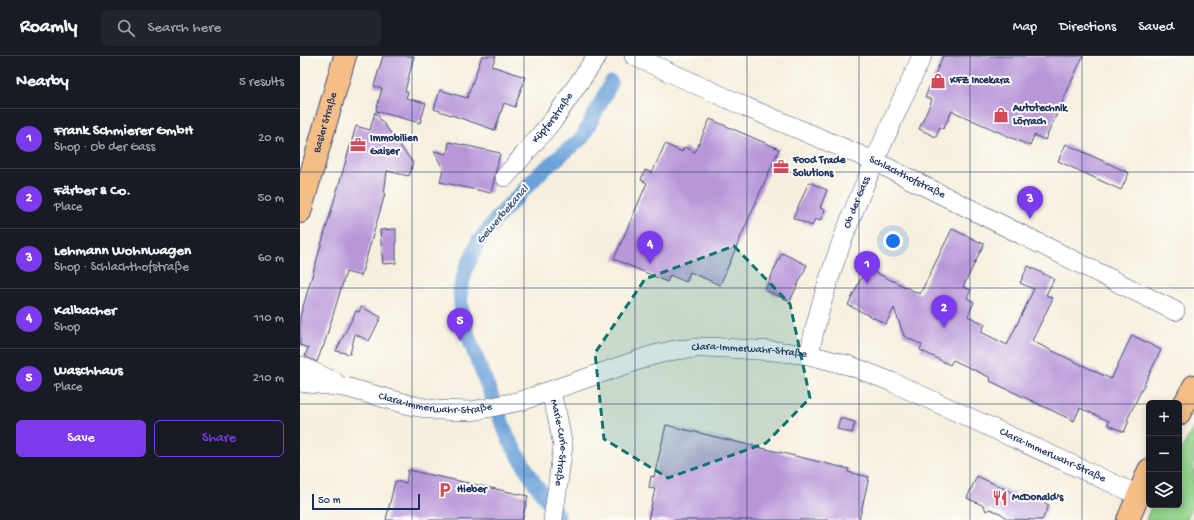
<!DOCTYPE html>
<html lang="en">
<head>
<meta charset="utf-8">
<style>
	body { margin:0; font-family:"Gochi Hand",sans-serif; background:#20242c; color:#f1f3f6 }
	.controls { position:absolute; right:12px; bottom:12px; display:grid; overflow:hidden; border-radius:6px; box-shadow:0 2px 10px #0003 }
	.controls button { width:36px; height:36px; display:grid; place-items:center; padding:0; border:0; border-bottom:1px solid #363941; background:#171b24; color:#f1f3f6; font:20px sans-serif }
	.scale { position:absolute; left:12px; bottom:10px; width:108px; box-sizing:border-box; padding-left:4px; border:2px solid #1b2f5e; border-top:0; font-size:11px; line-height:14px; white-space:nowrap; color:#1b2f5e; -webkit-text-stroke:3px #fdfcf7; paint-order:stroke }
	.you { position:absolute; left:593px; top:185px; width:14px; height:14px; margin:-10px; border:3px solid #fff; border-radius:50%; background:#1a73e8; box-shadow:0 0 0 6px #1a73e833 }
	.badge { display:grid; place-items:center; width:26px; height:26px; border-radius:50%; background:#7c3aed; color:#fff; font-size:13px; font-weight:700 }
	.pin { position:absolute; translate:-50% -33px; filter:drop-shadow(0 1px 2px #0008) }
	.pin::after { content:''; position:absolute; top:21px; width:14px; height:12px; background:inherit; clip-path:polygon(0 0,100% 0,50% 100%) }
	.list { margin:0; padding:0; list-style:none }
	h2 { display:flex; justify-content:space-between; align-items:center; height:52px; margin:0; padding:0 16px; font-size:17px }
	h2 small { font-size:13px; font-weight:400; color:#9ea1a6 }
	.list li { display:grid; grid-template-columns:26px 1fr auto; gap:12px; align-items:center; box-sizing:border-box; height:60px; padding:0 16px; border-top:1px solid #363941 }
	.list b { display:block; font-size:15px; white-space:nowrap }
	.list p { margin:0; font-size:13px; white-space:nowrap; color:#9ea1a6 }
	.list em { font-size:13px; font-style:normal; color:#9ea1a6 }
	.actions { display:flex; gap:8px; padding:12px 16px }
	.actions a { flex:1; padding:9px 0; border:1px solid #7c3aed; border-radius:6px; text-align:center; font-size:14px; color:#7c3aed }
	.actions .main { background:#7c3aed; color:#fff }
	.icon { flex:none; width:22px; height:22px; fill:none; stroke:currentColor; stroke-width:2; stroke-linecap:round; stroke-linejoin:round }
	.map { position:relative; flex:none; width:894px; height:464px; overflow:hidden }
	header { display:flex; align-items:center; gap:24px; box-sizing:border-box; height:56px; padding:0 20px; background:#171b24; border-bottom:1px solid #363941 }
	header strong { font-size:19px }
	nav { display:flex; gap:22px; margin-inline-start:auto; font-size:14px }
	.search { width:280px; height:36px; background:#20242c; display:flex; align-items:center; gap:10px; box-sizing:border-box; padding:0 14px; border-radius:6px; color:#9ea1a6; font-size:15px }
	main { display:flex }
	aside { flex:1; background:#171b24 }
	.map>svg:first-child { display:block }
	.green { fill:#92d38a; stroke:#568174 }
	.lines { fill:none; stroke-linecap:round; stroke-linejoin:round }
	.canal { stroke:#6ca1d9; stroke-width:15 }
	.building { fill:#b897d9 }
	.minor-casing { stroke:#3c4c71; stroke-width:20 }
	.major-casing { stroke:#3c4c71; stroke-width:24 }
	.minor { stroke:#fff; stroke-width:19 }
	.major { stroke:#f6be87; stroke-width:22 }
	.marked { fill:#0f766e; fill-opacity:0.2; stroke:#0f766e; stroke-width:3; stroke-dasharray:8 5; stroke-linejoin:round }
	.grid { fill:none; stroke:#1b2f5e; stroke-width:1; stroke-opacity:0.55 }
	.labels { text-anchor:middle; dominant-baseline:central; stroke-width:4; stroke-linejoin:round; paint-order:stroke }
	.poi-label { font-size:11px; font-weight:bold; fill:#1b2f5e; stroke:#fdfcf7; text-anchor:start }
	.street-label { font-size:11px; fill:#1b2f5e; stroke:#fdfcf7 }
	.water-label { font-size:12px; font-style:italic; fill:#375789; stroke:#fdfcf7 }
</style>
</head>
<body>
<header>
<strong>Roamly</strong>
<div class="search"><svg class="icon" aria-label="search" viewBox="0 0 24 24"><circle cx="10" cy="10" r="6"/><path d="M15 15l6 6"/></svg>Search here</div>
<nav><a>Map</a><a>Directions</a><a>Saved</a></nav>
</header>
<main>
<aside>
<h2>Nearby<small>5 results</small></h2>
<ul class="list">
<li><span class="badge">1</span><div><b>Frank Schmierer GmbH</b><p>Shop · Ob der Gass</p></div><em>20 m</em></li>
<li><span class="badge">2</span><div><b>Färber &amp; Co.</b><p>Place</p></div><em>50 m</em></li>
<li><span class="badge">3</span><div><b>Lehmann Wohnwagen</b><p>Shop · Schlachthofstraße</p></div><em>60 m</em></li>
<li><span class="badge">4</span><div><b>Kalbacher</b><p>Shop</p></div><em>110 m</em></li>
<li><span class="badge">5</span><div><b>Waschhaus</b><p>Place</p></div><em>210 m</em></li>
</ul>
<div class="actions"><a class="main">Save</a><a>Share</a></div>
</aside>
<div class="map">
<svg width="894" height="464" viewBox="0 0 894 464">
	<rect width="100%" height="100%" fill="#fdfcf7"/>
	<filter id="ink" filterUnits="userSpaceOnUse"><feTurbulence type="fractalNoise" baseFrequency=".025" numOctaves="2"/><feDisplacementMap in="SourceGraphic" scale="8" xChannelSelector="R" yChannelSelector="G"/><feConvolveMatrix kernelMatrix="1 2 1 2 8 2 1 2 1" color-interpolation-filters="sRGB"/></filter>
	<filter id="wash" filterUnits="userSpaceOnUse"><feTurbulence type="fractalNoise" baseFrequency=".012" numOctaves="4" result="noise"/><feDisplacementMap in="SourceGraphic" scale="16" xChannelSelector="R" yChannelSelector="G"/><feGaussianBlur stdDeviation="0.9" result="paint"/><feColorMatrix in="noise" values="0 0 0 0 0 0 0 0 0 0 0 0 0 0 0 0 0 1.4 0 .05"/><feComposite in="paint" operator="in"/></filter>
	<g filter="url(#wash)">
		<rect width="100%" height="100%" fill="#f6efdd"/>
		<polygon class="green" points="894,371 894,449 886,464 846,464 852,449 879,449 879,398"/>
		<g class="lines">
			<polyline class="canal" points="258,460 234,426 209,384 171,288 162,261 160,235 166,213 178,186 198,161 241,116 282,82 311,27"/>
		</g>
		<g id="blocks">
			<g class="building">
				<polygon points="83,0 114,0 105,35 108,36 106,42 126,47 120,67 76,55 82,32 74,30"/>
				<polygon points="182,0 196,0 192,10 225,21 215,51 204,47 195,74 134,53 140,34 167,42"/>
				<polygon points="643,0 783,0 745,84 734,79 730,90 652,55 643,73 640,71 636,81 619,73 632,44 625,41"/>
				<polygon points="75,56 113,107 109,120 87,115 84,138 85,138 61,220 46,216 23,292 22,292 17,306 5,300 8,292 0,289 0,261 56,70 70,74"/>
				<polygon points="410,63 479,93 420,229 390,216 386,226 370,219 367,226 314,203 347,127 341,124 345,114 352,117 365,88 382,96 384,91 395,96"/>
				<polygon points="149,86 200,97 191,137 140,126 143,113 134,95 147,98"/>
				<polygon points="766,88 829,117 821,134 758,105"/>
				<polygon points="509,126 527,134 520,152 525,154 520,165 515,163 512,170 493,162"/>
				<polygon points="96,173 96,207 83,208 80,174"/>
				<polygon points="652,173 684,188 663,231 671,234 667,242 674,246 668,260 685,268 681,276 707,289 734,233 720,227 728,210 754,223 746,239 753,242 732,285 811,323 832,279 861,294 827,364 829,365 824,376 808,369 809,365 780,352 774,365 690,325 691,322 653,304 650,309 620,294 622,289 604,280 594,252 586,268 548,249 566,212 620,238"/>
				<polygon points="482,197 507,209 490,245 465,234"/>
				<polygon points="61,251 81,261 69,285 55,278 50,298 36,295 56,255 59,256"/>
				<polygon points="540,362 555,366 552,377 537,373"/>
				<polygon points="366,369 549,413 548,416 569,421 559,464 348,464 355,433 349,432 351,420 354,421"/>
				<polygon points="108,414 228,440 222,464 86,464 95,425 106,427"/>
				<polygon points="677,420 722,441 724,437 749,449 742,464 707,463 702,458 690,453 686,455 684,450 667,442"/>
			</g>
		</g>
	</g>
	<g filter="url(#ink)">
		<use href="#blocks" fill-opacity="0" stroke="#3c4c71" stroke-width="1"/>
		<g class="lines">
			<defs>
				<g id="minor">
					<path id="s1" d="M 334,0 L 446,51 L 574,105 L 875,255"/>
					<path id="s2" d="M 205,121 L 254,63 L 297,0"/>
					<path id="s3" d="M 509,299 C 529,197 579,95 622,0"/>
					<polyline points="0,310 35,326"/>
					<path id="s4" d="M 0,326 L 45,331 L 114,350 L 137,354 L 172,355 L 221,345 L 350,300 L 375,294 L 408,291 L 474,295 L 509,299 L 551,310 L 592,326 L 838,439"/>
					<path id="s5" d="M 250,335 L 257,359 L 263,390 L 253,464"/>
				</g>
				<g id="major">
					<path id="s6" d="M 0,156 L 45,0"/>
					<polyline points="879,358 894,330"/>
					<polyline points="828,464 849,414"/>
				</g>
			</defs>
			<use href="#minor" class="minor-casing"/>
			<use href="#major" class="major-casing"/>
			<use href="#minor" class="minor"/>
			<use href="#major" class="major"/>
		</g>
	</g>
	<path class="marked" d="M 434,190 L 490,248 L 510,342 L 466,387 L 368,422 L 304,383 L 295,297 L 345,223 Z"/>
	<path class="grid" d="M 112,0 L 112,464M 224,0 L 224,464M 335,0 L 335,464M 447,0 L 447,464M 559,0 L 559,464M 670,0 L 670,464M 782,0 L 782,464M 0,116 L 894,116M 0,232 L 894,232M 0,348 L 849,348M 879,348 L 894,348"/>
	<defs>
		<symbol id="shop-bare" viewBox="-9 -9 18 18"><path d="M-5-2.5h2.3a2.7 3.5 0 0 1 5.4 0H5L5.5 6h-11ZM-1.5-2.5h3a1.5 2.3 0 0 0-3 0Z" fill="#d1495b" stroke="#fdfcf7" stroke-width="2.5" paint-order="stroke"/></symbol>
		<symbol id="office-bare" viewBox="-9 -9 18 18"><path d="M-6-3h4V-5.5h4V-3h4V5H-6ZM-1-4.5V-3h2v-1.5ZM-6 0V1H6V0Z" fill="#d1495b" stroke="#fdfcf7" stroke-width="2.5" paint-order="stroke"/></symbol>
		<symbol id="parking-bare" viewBox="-9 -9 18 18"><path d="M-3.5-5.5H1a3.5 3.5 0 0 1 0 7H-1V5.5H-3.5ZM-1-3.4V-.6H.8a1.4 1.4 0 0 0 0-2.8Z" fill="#d1495b" stroke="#fdfcf7" stroke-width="2.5" paint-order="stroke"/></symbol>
		<symbol id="restaurant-bare" viewBox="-9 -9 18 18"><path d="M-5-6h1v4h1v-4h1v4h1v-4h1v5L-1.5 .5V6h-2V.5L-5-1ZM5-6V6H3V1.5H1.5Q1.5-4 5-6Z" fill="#d1495b" stroke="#fdfcf7" stroke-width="2.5" paint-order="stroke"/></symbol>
	</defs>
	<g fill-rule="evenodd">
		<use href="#shop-bare" x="627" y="14" width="22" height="22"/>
		<use href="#shop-bare" x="690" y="48" width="22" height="22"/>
		<use href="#office-bare" x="47" y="78" width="22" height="22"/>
		<use href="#office-bare" x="470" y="100" width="22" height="22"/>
		<use href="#parking-bare" x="134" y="423" width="22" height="22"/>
		<use href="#restaurant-bare" x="689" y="431" width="22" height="22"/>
	</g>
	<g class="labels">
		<g class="poi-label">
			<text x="650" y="25">KFZ Incekara</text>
			<text x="713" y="53">Autotechnik<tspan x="713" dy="13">Lörrach</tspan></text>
			<text x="70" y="83">Immobilien<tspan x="70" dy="13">Gaiser</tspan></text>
			<text x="493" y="105">Food Trade<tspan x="493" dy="13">Solutions</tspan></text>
			<text x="157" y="434">Hieber</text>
			<text x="712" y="442">McDonald's</text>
		</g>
		<g class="street-label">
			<text stroke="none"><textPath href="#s2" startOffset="76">Küpferstraße</textPath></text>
			<text stroke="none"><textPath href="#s6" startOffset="93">Basler Straße</textPath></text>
			<text stroke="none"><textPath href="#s1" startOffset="299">Schlachthofstraße</textPath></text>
			<text stroke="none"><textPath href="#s3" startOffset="160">Ob der Gass</textPath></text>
			<text stroke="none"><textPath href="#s4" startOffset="462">Clara-Immerwahr-Straße</textPath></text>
			<text stroke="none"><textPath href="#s4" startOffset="138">Clara-Immerwahr-Straße</textPath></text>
			<text stroke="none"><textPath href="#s5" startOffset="53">Marie-Curie-Straße</textPath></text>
			<text stroke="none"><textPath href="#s4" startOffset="786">Clara-Immerwahr-Straße</textPath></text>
		</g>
		<g class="water-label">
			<text transform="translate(203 159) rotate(-49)">Gewerbekanal</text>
		</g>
	</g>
</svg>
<div class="controls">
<button>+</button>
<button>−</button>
<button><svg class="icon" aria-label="layers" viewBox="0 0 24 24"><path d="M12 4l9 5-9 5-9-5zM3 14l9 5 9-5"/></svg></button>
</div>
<div class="scale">50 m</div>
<div class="you"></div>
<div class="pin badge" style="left:567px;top:228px">1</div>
<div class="pin badge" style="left:644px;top:272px">2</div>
<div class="pin badge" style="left:730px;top:163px">3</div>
<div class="pin badge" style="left:350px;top:208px">4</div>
<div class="pin badge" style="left:160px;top:285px">5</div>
</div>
</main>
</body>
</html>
